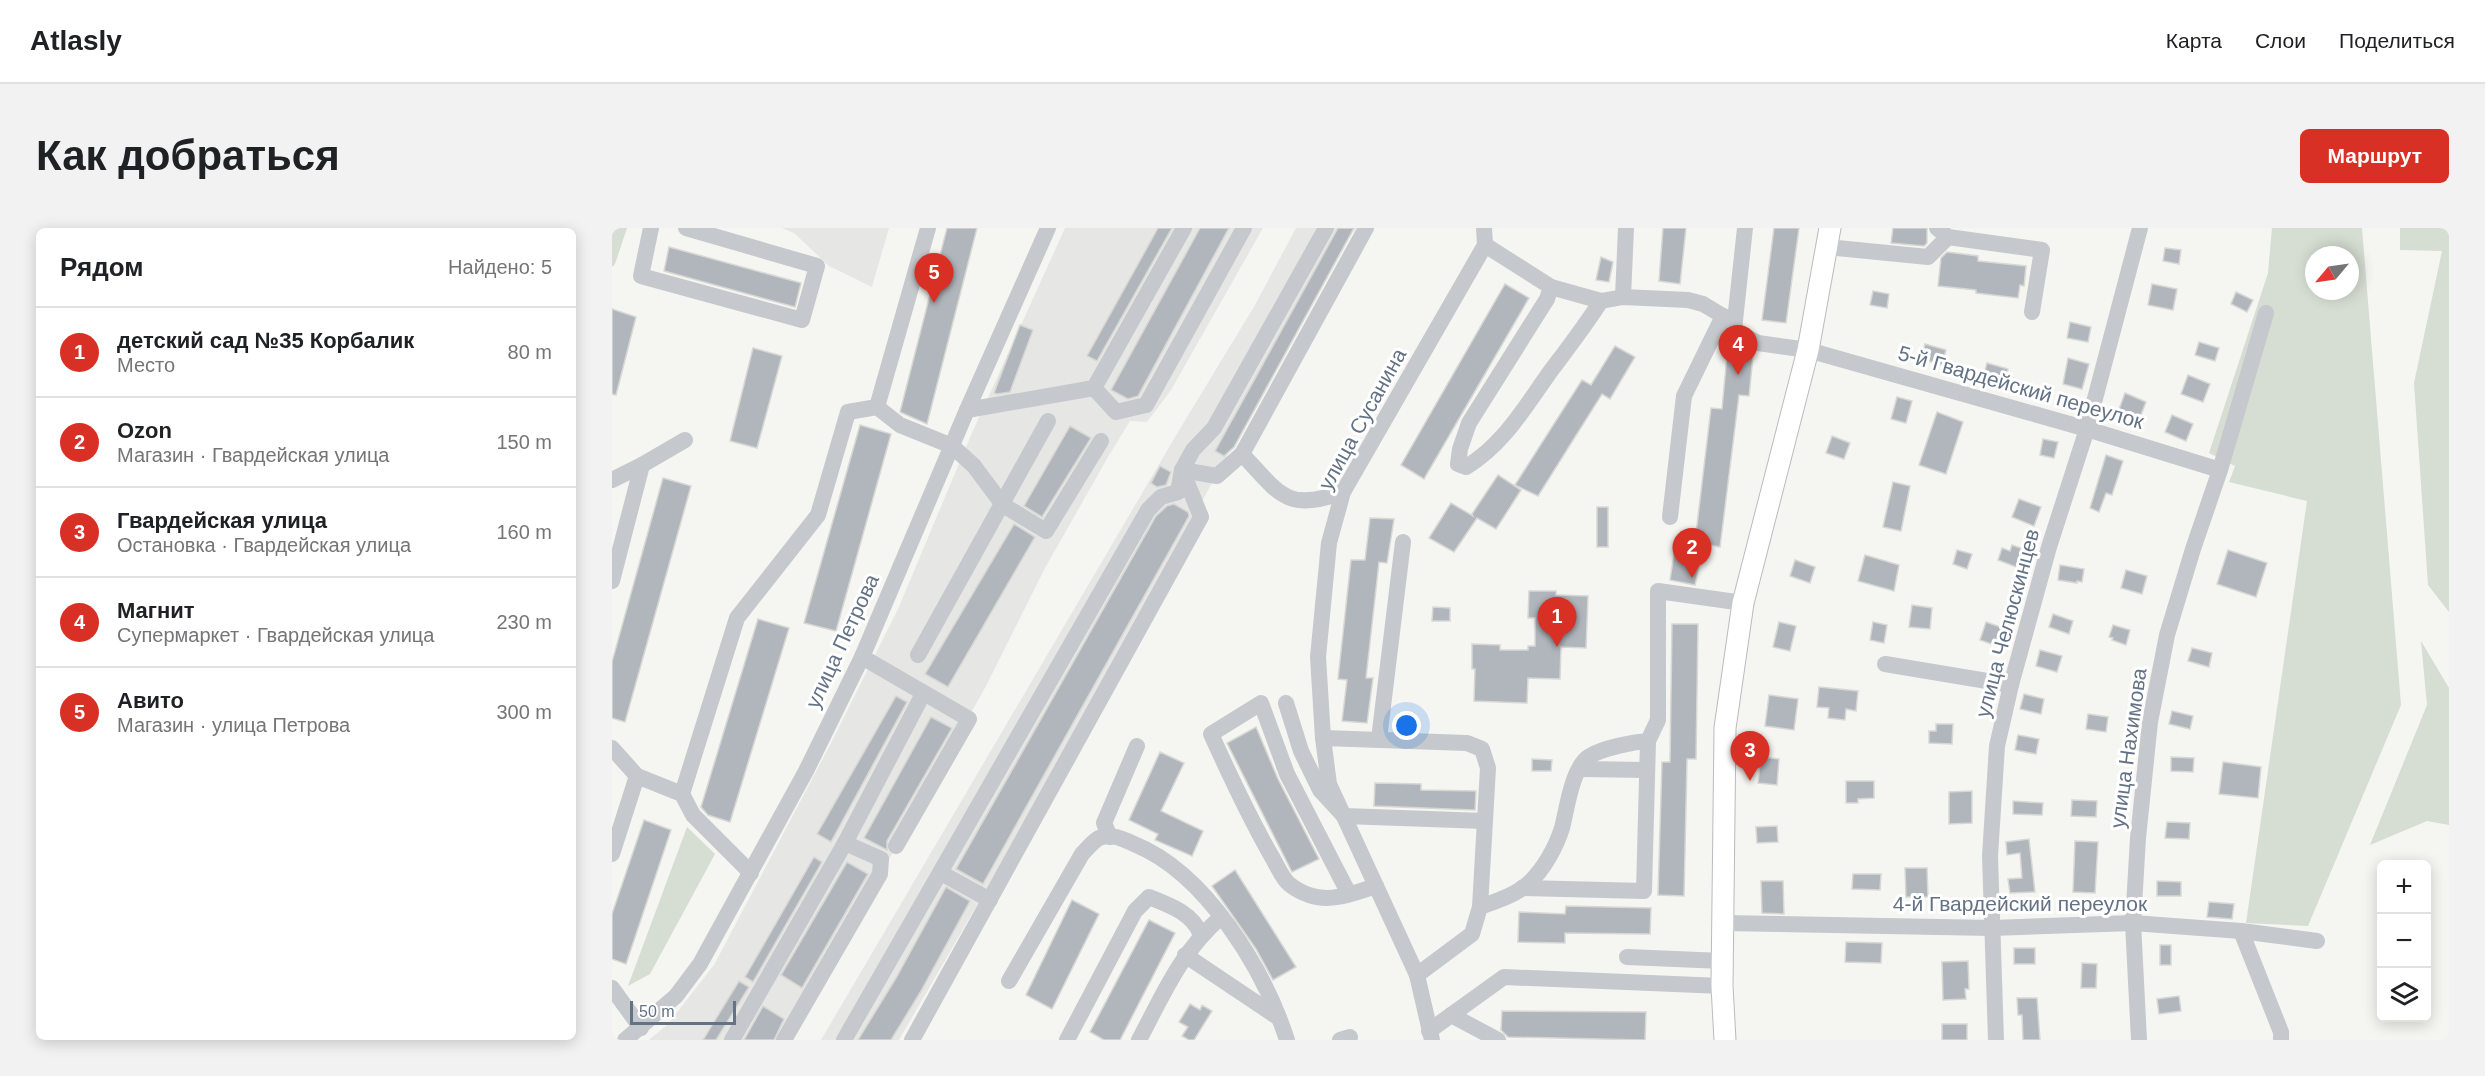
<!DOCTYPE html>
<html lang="ru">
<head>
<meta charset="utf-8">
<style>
	body { margin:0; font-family:Helvetica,sans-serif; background:#f2f2f2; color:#202124 }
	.controls { position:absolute; right:18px; bottom:18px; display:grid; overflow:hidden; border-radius:9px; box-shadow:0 3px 15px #0003 }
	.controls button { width:54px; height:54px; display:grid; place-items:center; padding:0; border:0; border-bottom:2px solid #e0e0e0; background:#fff; color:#202124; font:30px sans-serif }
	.compass { position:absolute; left:1693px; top:18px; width:54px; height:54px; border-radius:50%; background:#fff; box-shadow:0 3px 15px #0003; rotate:241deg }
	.scale { position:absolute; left:18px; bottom:15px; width:106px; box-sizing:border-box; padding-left:6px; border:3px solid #637285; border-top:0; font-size:16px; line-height:21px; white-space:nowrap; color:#637285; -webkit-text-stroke:4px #fff; paint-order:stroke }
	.you { position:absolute; left:795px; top:498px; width:21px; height:21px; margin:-15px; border:4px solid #fff; border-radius:50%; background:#1a73e8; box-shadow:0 0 0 9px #1a73e833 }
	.badge { display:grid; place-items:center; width:39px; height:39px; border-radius:50%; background:#d93025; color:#fff; font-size:20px; font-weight:700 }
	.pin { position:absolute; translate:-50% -50px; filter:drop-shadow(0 2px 3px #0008) }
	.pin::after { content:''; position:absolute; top:32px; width:21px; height:18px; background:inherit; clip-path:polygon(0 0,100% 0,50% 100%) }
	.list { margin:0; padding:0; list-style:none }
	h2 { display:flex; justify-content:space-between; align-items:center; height:78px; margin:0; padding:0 24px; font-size:26px }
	h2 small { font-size:20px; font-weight:400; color:#757577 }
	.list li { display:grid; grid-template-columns:39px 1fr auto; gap:18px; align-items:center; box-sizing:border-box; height:90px; padding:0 24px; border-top:2px solid #e0e0e0 }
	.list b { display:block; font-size:22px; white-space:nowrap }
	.list p { margin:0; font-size:20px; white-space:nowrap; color:#757577 }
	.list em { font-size:20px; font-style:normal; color:#757577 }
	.icon { flex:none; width:33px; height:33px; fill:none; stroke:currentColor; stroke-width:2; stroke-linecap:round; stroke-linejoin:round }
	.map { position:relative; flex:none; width:1837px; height:812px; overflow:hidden; border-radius:9px }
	header { display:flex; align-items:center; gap:36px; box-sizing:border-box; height:84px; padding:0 30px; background:#fff; border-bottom:2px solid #e0e0e0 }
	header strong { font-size:28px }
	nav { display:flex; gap:33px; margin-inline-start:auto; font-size:21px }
	.intro { display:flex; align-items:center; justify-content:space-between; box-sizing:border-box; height:144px; padding:0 36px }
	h1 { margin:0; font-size:42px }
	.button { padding:15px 27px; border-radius:9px; background:#d93025; color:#fff; font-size:21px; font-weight:700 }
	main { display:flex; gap:36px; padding:0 36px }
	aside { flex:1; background:#fff; border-radius:9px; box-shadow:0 3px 15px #0003 }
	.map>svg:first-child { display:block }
	.built { fill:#e6e7e5 }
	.green { fill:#d6ddd2; fill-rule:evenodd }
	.building { fill:#b0b6bc; stroke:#d7d7d4; stroke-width:1.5 }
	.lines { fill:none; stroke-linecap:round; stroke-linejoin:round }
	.major-casing { stroke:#b8bbc0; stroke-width:23 }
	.minor { stroke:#c5c8cc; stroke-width:16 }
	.major { stroke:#fff; stroke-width:21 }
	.labels { text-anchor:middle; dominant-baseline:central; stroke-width:6; stroke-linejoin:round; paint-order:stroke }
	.street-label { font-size:21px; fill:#637285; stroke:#fff }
</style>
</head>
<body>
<header>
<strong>Atlasly</strong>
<nav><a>Карта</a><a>Слои</a><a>Поделиться</a></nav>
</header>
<div class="intro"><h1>Как добраться</h1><a class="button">Маршрут</a></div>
<main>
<aside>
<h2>Рядом<small>Найдено: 5</small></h2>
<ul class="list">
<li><span class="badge">1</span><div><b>детский сад №35 Корбалик</b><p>Место</p></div><em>80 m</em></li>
<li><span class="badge">2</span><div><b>Ozon</b><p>Магазин · Гвардейская улица</p></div><em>150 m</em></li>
<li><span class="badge">3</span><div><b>Гвардейская улица</b><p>Остановка · Гвардейская улица</p></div><em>160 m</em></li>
<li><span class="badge">4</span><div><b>Магнит</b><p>Супермаркет · Гвардейская улица</p></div><em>230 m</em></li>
<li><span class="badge">5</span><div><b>Авито</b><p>Магазин · улица Петрова</p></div><em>300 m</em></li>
</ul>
</aside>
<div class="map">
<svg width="1837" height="812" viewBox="0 0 1837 812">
	<rect width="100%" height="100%" fill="#f5f6f1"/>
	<g class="built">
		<polygon points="170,0 277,0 260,59 217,38 182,5"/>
		<polygon points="453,0 651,0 559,162 535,194 518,193 496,229 433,340 374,458 279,628 168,812 37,812 56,796 102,737 219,515 286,381 359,207"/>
		<polygon points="684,0 744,0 729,21 421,580 287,812 209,812 566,204 643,77"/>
	</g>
	<g class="green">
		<polygon points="0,0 15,0 3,36 0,39"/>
		<path d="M 1660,0 L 1750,0 L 1789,477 L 1696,698 L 1634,695 L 1695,273 L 1617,254 L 1623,238 L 1597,225 L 1656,45 ZM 1702,27 L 1738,27 L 1738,63 L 1702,63 Z"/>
		<polygon points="1788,0 1837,0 1837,384 1816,357 1802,155 1830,23 1788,22"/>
		<polygon points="1809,413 1837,460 1837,597 1815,593 1758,617 1815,477"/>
		<polygon points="75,599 103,626 38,746 16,758"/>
	</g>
	<g class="building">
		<polygon points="335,0 365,0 315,196 288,184"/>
		<polygon points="546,0 560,0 485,133 475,128"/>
		<polygon points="588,0 617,0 526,168 516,171 499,162"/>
		<polygon points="726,0 742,0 622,219 612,228 603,223"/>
		<polygon points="1051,0 1074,0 1068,56 1047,53"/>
		<polygon points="1162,0 1187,0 1174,95 1150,92"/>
		<polygon points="1281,0 1315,0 1315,15 1312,18 1279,15"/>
		<polygon points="57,19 189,55 183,79 52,43"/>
		<polygon points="1553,20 1569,22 1567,36 1551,33"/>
		<polygon points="1335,24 1366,28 1366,33 1414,38 1412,58 1408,57 1406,70 1364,65 1364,62 1326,58 1329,30"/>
		<polygon points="989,29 1001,34 997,54 984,52"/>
		<polygon points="893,56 917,70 812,251 789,237"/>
		<polygon points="1540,56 1565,61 1561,82 1536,77"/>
		<polygon points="1261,63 1277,66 1275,80 1258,77"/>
		<polygon points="1624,64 1641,72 1635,84 1619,76"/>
		<polygon points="0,81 24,89 4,167 0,166"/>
		<polygon points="1458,94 1479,99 1476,114 1455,110"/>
		<polygon points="408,97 421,102 398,164 385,166 382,165"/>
		<polygon points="1587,114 1607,120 1603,133 1583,127"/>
		<polygon points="1313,116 1334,122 1330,137 1309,131"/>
		<polygon points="1003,118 1023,129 998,171 990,166 926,268 903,257 970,152 979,157"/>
		<polygon points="141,120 170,128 145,220 118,213"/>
		<polygon points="1115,127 1141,128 1137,168 1127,167 1108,319 1083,314 1099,180 1110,181"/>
		<polygon points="1456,130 1477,136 1470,161 1451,156"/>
		<polygon points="1375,135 1396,141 1392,156 1371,150"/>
		<polygon points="1576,147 1598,156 1591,174 1569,166"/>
		<polygon points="1513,165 1534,174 1527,192 1506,184"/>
		<polygon points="1285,169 1300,173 1294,195 1279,191"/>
		<polygon points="1325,184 1351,194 1334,246 1307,237"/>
		<polygon points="1560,187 1581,196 1574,213 1553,204"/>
		<polygon points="248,197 279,206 224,403 192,395"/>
		<polygon points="458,198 479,210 430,289 412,278"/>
		<polygon points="1220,208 1238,215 1232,231 1214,225"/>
		<polygon points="1431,211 1446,214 1442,230 1428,227"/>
		<polygon points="1494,227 1511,233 1500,267 1494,265 1487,284 1478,280"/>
		<polygon points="548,238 559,244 554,257 545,259 539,255"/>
		<polygon points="886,247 909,262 884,301 865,290 842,324 817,310 839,275 861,288 860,286"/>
		<polygon points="51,250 79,258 13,494 0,490 0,434"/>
		<polygon points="1281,254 1298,258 1289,303 1271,299"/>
		<polygon points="1407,271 1429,279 1422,298 1400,289"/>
		<polygon points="562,276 576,284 577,288 371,656 344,641 544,288 555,278"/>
		<rect x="985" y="279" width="11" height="40"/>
		<polygon points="758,290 782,291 775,335 767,334 754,450 761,450 755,495 730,493 735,452 726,451 739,332 753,332"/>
		<polygon points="402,296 423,309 336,459 313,446"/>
		<polygon points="1064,313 1091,319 1083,357 1058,352"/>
		<polygon points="1400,317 1414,322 1407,340 1386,332 1390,320 1398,323"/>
		<polygon points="1345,322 1360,326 1355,341 1341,336"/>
		<polygon points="1616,322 1655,335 1644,369 1605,356"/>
		<polygon points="1253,327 1287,337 1282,363 1246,353"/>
		<polygon points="1183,332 1203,339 1198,355 1178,348"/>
		<polygon points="1448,337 1472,341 1470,354 1465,353 1465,355 1446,352"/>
		<polygon points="1514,342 1535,348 1530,366 1509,360"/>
		<polygon points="917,363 944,363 944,367 976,368 974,420 949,419 948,451 916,450 915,475 862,473 863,441 860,441 860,416 888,417 888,422 916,422 916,418 923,418 923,390 916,390"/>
		<polygon points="1300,377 1320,380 1318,401 1297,399"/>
		<polygon points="821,379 838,380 838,393 820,393"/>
		<polygon points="1441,386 1461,393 1457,406 1437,399"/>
		<polygon points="146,391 177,400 118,594 96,587 89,579"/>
		<polygon points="1167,394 1184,398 1178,423 1161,419"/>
		<polygon points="1261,394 1275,397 1272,415 1258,412"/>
		<polygon points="1374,394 1394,401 1388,419 1368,412"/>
		<polygon points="1060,396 1086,396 1084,531 1075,531 1072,668 1046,667 1050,534 1058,534"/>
		<polygon points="1501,397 1518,402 1514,417 1500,412 1501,410 1497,409"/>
		<polygon points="1580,420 1600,425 1597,439 1576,433"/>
		<polygon points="1428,422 1450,428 1445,444 1424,438"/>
		<polygon points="1207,459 1246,463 1244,483 1234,481 1233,492 1216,490 1217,480 1205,479"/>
		<polygon points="1412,466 1432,471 1429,486 1408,481"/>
		<polygon points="1157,467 1186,471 1182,502 1153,498"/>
		<polygon points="284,468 295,474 219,614 205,606"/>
		<polygon points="1560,483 1581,488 1578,501 1557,496"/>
		<polygon points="1476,486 1496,489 1494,504 1474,501"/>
		<polygon points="319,489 340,500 275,613 275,622 252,610"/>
		<polygon points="1324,496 1341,496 1340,516 1317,515 1317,503 1324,503"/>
		<polygon points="644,499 666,551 707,631 680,644 615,515"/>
		<polygon points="1406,507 1427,511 1424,526 1403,522"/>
		<polygon points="548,524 572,535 549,583 591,603 580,628 543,612 546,606 517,592"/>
		<polygon points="1149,529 1167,531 1165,557 1146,555"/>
		<polygon points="1559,529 1582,530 1581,544 1559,543"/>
		<polygon points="920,531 940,532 939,543 920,543"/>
		<polygon points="1611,534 1649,539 1646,570 1607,566"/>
		<polygon points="1234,553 1262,553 1262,570 1246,571 1246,575 1234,575"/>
		<polygon points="763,555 809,556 809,562 864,563 863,582 762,578"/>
		<polygon points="1360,563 1360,595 1337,596 1337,564"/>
		<polygon points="1460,572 1485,573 1484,589 1459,588"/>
		<polygon points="1401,573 1431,575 1430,587 1401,586"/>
		<polygon points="32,592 59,602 14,736 0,731 0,686"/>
		<polygon points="1555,594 1578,595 1577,611 1553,610"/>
		<polygon points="1165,598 1166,614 1145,615 1144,599"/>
		<polygon points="1417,611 1423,664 1398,665 1396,651 1410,650 1408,625 1395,627 1394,614"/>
		<polygon points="1463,613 1486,614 1483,665 1461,664"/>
		<polygon points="202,629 210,634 141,754 133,749"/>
		<polygon points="235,634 256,646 190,760 169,747"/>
		<polygon points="1293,640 1315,640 1316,669 1294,669"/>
		<polygon points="623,642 684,739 661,752 644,721 600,658"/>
		<polygon points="1241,646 1269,646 1268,662 1240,661"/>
		<polygon points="1149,653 1171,653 1172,686 1150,685"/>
		<polygon points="1545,653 1569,654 1569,668 1545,668"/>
		<polygon points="334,659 358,673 309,763 279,812 246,812 284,750"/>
		<polygon points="460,672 487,686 440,781 414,767"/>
		<polygon points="1597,674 1622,676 1620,691 1595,689"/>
		<polygon points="954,678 1039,680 1038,706 953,705 953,715 906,714 907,684 953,686"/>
		<polygon points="537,692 563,705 508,812 492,812 478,804"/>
		<polygon points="1234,714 1270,715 1269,735 1233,734"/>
		<rect x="1548" y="717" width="11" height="20"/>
		<rect x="1402" y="720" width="21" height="16"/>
		<polygon points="1356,733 1357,761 1353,761 1354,771 1331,772 1330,734"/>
		<polygon points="1470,735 1485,736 1484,760 1469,760"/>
		<polygon points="127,753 137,759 104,812 91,812"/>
		<polygon points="1567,768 1569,783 1547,786 1545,771"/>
		<polygon points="1405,770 1425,770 1428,812 1411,812 1410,787 1406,787"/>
		<polygon points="578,776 588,782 590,777 600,783 582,812 577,812 570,808 576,799 567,794"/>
		<polygon points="151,778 172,791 162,812 132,812"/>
		<polygon points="890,783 1034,784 1033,812 896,809 889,802"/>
		<rect x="1330" y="796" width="25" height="16"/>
	</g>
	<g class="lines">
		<defs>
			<polyline id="major" points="1113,812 1110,758 1113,500 1131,375 1196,122 1218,0"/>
		</defs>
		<use href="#major" class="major-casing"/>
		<g class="minor">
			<polyline points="39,0 29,48 190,92 205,38 74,0"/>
			<polyline points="714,0 602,200 581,222 570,242 605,248 630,226 754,0"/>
			<polyline points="872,0 873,17"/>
			<polyline points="1325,0 1336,9 1430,22 1420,84"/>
			<path d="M 873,17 L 939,59 L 935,71 L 857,195 L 848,221 L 846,236 L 854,239 C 891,217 913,179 938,144 C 956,120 973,98 989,73"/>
			<polyline points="1215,19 1316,29 1336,9"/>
			<polyline points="939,59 989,73 1011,69 1076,72 1091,76 1111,88 1122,102 1146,115 1196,122 1475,201 1608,242"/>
			<polyline points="1011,69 1014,0"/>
			<polyline points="1122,102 1133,0"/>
			<polyline points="482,160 504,184 534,177 632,0"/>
			<polyline points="265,179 288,197 340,218 362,238 391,277 434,303 489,213"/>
			<polyline points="355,182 482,160 572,0"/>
			<path d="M 630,226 C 667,265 674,285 731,264"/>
			<polyline points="0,252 30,237 73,212"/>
			<polyline points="1058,289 1072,168 1111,88"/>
			<polyline points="0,353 30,237"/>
			<polyline points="306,427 436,193"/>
			<polyline points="250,429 357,491 284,618"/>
			<polyline points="1273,436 1399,457"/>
			<polyline points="674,475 689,523 708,562 732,588 873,593"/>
			<polyline points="711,510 855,515 870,521 876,540 868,679 860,706 805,747"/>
			<polyline points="767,511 791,314"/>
			<polyline points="0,520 25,548 70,566 81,587 139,645"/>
			<polyline points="968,541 1035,542"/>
			<polyline points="70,566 125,390 206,287 236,184 265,179 316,0"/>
			<polyline points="498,609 492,595 525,518"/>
			<polyline points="0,626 25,548"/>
			<polyline points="329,645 378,672"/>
			<polyline points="910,660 1032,663 1036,513"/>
			<path d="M 737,666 L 675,546 L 649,475 L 599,506 C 618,548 637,589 660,629 C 665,637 670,650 677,656 C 682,660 691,665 697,667 C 719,675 742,665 764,658"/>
			<path d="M 868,679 C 885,673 904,667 917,655 C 932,641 944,619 950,600 C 955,581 960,538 978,528 C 991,520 1021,514 1036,513 L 1046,492 L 1046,363 L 1131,375"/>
			<polyline points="1111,695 1380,700 1521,695 1629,703 1705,713"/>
			<polyline points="1629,703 1669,804 1669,812"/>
			<polyline points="573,727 667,790"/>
			<polyline points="1015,729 1111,733"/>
			<path d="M 397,753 L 470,626 C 475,621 481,613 487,610 C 499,605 511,611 522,616 C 594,645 652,741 675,812"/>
			<polyline points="0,760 29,800"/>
			<polyline points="839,787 886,812"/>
			<polyline points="817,803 892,749 1110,758"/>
			<polyline points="13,812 64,768 88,736 194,543 250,429 355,182 436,0"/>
			<polyline points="120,812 233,615 311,466"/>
			<polyline points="172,812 268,646 269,631 233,615"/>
			<polyline points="232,812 536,282 549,269 566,264 570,242 589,289 300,812"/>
			<path d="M 455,812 L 523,683 L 537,669 C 557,677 581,685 589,707"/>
			<path d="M 527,812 C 552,765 568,725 609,689"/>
			<polyline points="728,812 738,809"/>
			<polyline points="820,812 805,747 717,556 711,510 706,429 717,315 731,264 873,17"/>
			<polyline points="1384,812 1378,628 1385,518 1399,457 1437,319 1475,201 1528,0"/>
			<polyline points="1527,812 1521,695 1526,610 1538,494 1555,407 1581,321 1608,242 1654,85"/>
		</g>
		<use href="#major" class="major"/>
	</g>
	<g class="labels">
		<g class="street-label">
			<text transform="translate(1409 159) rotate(16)">5-й Гвардейский переулок</text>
			<text transform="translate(750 191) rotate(-61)">улица Сусанина</text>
			<text transform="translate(1395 395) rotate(-75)">улица Челюскинцев</text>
			<text transform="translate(230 413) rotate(-65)">улица Петрова</text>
			<text transform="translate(1516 520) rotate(-82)">улица Нахимова</text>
			<text x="1408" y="675">4-й Гвардейский переулок</text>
		</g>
	</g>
</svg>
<div class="controls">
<button>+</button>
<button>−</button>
<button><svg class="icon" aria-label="layers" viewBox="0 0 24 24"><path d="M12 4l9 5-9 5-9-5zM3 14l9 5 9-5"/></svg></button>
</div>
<svg class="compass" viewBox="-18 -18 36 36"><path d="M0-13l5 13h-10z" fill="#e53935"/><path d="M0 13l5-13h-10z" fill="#757577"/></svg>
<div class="scale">50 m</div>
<div class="you"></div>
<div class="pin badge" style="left:945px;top:419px">1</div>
<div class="pin badge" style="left:1080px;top:350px">2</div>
<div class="pin badge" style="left:1138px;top:553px">3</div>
<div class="pin badge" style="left:1126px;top:147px">4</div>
<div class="pin badge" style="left:322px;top:75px">5</div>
</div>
</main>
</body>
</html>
